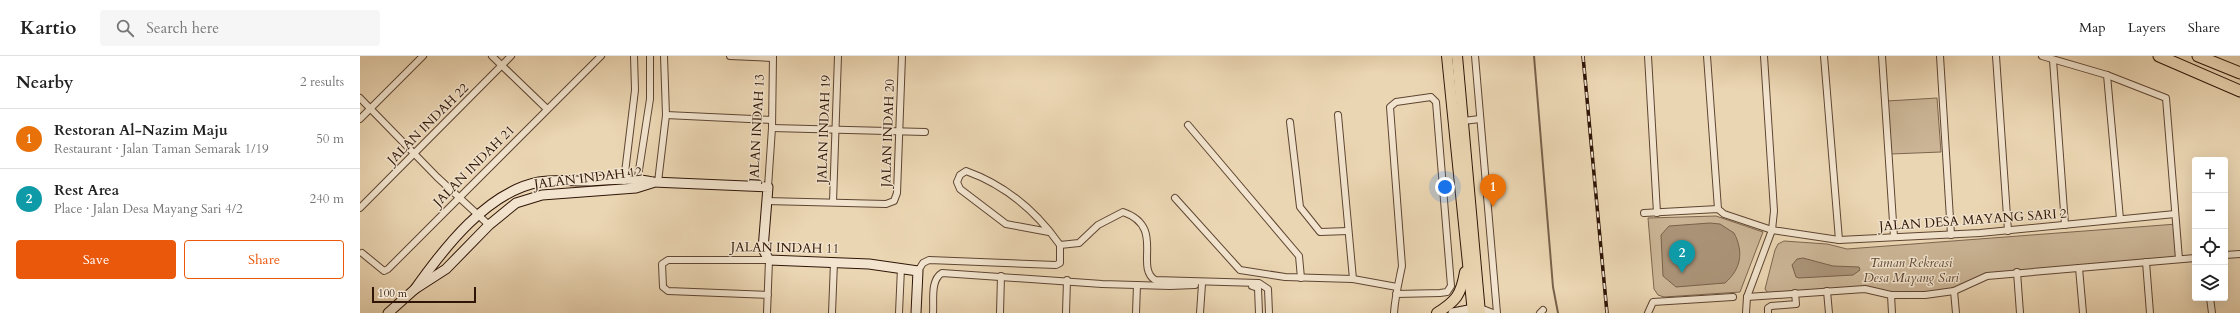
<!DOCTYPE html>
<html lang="en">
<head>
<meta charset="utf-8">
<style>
	body { margin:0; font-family:Cardo,serif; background:#f6f6f6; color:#222 }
	.controls { position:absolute; right:12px; bottom:12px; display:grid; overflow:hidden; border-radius:4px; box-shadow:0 4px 16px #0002 }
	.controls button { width:36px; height:36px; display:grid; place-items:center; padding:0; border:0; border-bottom:1px solid #e0e0e0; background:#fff; color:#222; font:20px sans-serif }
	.scale { position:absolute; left:12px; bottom:10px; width:104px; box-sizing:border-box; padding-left:4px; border:2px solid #2f1507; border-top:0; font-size:11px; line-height:14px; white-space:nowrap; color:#2f1507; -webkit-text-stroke:3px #f2e4ce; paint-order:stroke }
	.you { position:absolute; left:1085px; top:131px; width:14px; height:14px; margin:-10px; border:3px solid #fff; border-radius:50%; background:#1a73e8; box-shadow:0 0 0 6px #1a73e833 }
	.badge { display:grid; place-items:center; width:26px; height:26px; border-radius:50%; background:#ea580c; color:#fff; font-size:13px; font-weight:700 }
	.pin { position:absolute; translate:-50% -33px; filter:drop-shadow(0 1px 2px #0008) }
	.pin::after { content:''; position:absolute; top:21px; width:14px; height:12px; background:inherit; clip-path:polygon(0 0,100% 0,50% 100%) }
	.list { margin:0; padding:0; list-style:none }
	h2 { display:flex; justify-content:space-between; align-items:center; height:52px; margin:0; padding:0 16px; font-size:17px }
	h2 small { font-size:13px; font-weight:400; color:#767676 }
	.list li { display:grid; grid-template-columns:26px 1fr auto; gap:12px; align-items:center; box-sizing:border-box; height:60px; padding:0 16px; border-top:1px solid #e0e0e0 }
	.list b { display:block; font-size:15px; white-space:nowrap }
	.list p { margin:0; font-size:13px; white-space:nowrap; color:#767676 }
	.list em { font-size:13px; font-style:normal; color:#767676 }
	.actions { display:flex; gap:8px; padding:12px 16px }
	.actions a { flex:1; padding:9px 0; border:1px solid #ea580c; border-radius:4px; text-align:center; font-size:14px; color:#ea580c }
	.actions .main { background:#ea580c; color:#fff }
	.icon { flex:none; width:22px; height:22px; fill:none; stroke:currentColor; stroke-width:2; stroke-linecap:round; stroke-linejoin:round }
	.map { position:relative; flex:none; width:1880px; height:257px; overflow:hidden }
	header { display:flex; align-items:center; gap:24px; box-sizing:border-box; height:56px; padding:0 20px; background:#fff; border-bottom:1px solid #e0e0e0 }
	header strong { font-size:19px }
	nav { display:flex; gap:22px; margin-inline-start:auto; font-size:14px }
	.search { width:280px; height:36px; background:#f6f6f6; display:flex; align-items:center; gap:10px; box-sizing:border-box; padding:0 14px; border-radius:4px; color:#767676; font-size:15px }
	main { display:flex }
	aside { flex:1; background:#fff }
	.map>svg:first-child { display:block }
	.green { fill:#cbb596; stroke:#7d654e }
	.water { fill:#ab9479; stroke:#79614b }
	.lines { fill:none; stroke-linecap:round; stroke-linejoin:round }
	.stream { stroke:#79614b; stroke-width:2 }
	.street-casing { stroke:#5e4532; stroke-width:8 }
	.secondary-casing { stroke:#2f1507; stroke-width:11 }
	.primary-casing { stroke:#2f1507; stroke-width:12 }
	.highway-casing { stroke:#2f1507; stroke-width:13 }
	.street { stroke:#f2e4ce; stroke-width:6 }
	.secondary { stroke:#f2e4ce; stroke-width:9 }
	.primary { stroke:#ebd6b3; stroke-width:10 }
	.highway { stroke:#ebd6b3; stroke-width:11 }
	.rail-casing { stroke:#2f1507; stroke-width:3.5 }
	.rail { stroke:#f2e4ce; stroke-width:2; stroke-dasharray:6; stroke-linecap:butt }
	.labels { text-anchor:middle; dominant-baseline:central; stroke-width:3; stroke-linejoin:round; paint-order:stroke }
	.street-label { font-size:13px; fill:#2f1507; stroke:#f2e4ce }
	.park-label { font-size:13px; font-style:italic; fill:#5e4532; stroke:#f2e4ce }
</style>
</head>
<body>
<header>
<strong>Kartio</strong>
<div class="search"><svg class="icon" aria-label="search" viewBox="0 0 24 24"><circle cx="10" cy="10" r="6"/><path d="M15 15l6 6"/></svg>Search here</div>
<nav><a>Map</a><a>Layers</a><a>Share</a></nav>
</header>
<main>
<aside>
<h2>Nearby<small>2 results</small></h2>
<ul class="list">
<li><span class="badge" style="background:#e8710a">1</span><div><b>Restoran Al-Nazim Maju</b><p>Restaurant · Jalan Taman Semarak 1/19</p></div><em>50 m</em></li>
<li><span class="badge" style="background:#0f9aa8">2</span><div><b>Rest Area</b><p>Place · Jalan Desa Mayang Sari 4/2</p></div><em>240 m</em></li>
</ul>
<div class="actions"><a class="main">Save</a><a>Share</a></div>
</aside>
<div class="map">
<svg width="1880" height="257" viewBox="0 0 1880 257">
	<rect width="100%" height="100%" fill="#ebd6b3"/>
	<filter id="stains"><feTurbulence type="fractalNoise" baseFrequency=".005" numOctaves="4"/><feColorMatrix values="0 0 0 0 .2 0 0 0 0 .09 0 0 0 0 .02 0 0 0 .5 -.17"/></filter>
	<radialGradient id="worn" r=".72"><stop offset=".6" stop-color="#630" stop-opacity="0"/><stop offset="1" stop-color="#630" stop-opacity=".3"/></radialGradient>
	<g class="green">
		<polygon points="1577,42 1581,96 1531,98 1527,45"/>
		<polygon points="1356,160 1403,176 1380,236 1304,241 1298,239 1294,233 1288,162"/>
		<polygon points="1817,168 1820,205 1632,220 1594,237 1546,242 1506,232 1408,237 1405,233 1415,194 1418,188 1424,185 1467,188 1487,193"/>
	</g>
	<g class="water">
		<path d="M 1350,167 L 1360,168 L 1374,177 C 1384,196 1381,213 1365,227 L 1316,231 L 1303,220 L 1301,179 L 1309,170 Z"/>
		<polygon points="1443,202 1473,210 1499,211 1500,214 1493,219 1439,222 1436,221 1432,209 1437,203"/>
	</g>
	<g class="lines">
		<polyline class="stream" points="1174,0 1193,231 1198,257"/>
		<defs>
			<g id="street">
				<polyline points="132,0 187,53"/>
				<polyline points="370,0 413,2"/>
				<polyline points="1115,0 1137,257"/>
				<polyline points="1288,0 1297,157"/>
				<polyline points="1347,0 1358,153"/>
				<polyline points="1464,0 1479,184"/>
				<polyline points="1522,0 1534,181"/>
				<polyline points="1580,0 1591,179"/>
				<polyline points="1636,0 1648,175"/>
				<polyline points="1682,0 1747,19 1806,42 1819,203"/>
				<polyline points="1693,4 1705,169"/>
				<polyline points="1747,19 1760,163"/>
				<polyline points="0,42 77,121 129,169"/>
				<polyline points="306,59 412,64"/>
				<polyline points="978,59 993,223"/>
				<polyline points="0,63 63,0"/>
				<polyline points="1103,65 1120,63"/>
				<polyline points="930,66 940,151 960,176 988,175"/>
				<polyline points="828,69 939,200 941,222"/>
				<polyline points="412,72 565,76"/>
				<polyline points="264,125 275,34 274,0"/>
				<polyline points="298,126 306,59 304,0"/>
				<polyline points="277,127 290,43 290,0"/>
				<polyline points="408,131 412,72 413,0"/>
				<polyline points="815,142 880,214 925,221 993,223 1037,231"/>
				<polyline points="406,145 526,148 534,145 537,137 542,0"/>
				<polyline points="473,146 478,0"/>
				<polyline points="0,152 151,0"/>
				<polyline points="1284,157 1358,153 1364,158 1412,174 1479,184 1620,177 1815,158"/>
				<path d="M 689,176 L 646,168 L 600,133 L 597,126 L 600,119 L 606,115 C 645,129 676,155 700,189 L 719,187 L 738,169 L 763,156 C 806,171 774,210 795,224 L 899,227 L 908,233 L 909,257"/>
				<polyline points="2,197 24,215 28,213 241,0"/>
				<polyline points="1865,199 1880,198"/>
				<polyline points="1786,206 1790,257"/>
				<polyline points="1719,212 1723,257"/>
				<polyline points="558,215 563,207 569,204 696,209 700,207 700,189"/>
				<polyline points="1657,216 1660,257"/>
				<polyline points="892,230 898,232 899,257"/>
				<polyline points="1467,235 1469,257"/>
				<polyline points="1594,235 1596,257"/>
				<polyline points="1531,239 1532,257"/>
				<polyline points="1387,241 1505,233 1531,239 1565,239 1594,235 1627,220 1835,202"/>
				<polyline points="1850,242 1852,257"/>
				<polyline points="1120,252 1133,257"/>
				<polyline points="407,257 409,204 308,204 302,208 303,231 308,235 408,239"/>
				<polyline points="472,257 474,206"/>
				<polyline points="539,257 541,212"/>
				<path d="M 573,257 C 574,245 570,224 582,217 L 742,228 L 810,230 L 835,229"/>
				<polyline points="640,257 641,220"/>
				<polyline points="706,257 707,224"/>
				<polyline points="776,257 777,229"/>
				<polyline points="840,257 842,228"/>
				<path d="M 1034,257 C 1035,241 1039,225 1042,210 L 1030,51 L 1036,46 L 1071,41 L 1076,46 L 1091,230 L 1087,236 L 1080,237 L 1036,238"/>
				<polyline points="1180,257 1183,254"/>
				<polyline points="1288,257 1293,246 1373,241"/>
				<polyline points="1386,257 1387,241 1412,174 1414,155 1404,0"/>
				<polyline points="1408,257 1408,252 1411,250 1436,248 1435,237"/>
			</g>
			<g id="secondary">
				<path d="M 55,233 C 84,192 127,136 179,126 C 194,123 212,125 227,125 C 250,124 271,121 293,126 L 408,131 L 403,193 L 409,204 L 509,208 L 558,215 L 556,257"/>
				<polyline points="28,257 55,233 86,213 129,169 156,147 182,139 276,132 292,127"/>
				<polyline points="1093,257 1119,252"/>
			</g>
			<g id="primary">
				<polyline points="1087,0 1113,257"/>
				<polyline points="1097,0 1120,257"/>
				<path d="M 1077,257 C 1096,245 1101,239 1105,216"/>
			</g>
			<g id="highway">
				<polyline points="1799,0 1880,35"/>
				<polyline points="1838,0 1880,17"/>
			</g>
		</defs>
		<use href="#street" class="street-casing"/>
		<use href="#secondary" class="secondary-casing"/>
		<use href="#primary" class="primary-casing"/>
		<use href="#highway" class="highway-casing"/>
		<use href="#street" class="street"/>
		<use href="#secondary" class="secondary"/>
		<use href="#primary" class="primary"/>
		<use href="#highway" class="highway"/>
		<defs>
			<polyline id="rail" points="1223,0 1247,257"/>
		</defs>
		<use href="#rail" class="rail-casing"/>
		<use href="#rail" class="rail"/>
	</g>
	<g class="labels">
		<g class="street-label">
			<text transform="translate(68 68) rotate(-45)">JALAN INDAH 22</text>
			<text transform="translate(397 72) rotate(-87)">JALAN INDAH 13</text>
			<text transform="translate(464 73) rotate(-88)">JALAN INDAH 19</text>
			<text transform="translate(528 77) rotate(-88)">JALAN INDAH 20</text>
			<text transform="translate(114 110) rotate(-45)">JALAN INDAH 21</text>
			<text transform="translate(228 122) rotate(-7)">JALAN INDAH 12</text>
			<text transform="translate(1613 164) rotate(-4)">JALAN DESA MAYANG SARI 2</text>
			<text transform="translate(425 192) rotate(1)">JALAN INDAH 11</text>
		</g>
		<g class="park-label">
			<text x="1551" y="207">Taman Rekreasi<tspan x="1551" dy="15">Desa Mayang Sari</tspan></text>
		</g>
	</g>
	<rect width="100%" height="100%" filter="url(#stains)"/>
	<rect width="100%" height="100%" fill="url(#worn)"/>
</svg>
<div class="controls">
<button>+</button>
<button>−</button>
<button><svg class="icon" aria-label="locate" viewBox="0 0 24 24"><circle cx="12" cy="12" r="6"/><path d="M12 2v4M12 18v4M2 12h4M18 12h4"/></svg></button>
<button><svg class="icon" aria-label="layers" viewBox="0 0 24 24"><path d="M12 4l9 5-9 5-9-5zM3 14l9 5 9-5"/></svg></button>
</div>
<div class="scale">100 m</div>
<div class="you"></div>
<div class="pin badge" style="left:1133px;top:151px;background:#e8710a">1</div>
<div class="pin badge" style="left:1322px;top:217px;background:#0f9aa8">2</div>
</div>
</main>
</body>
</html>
